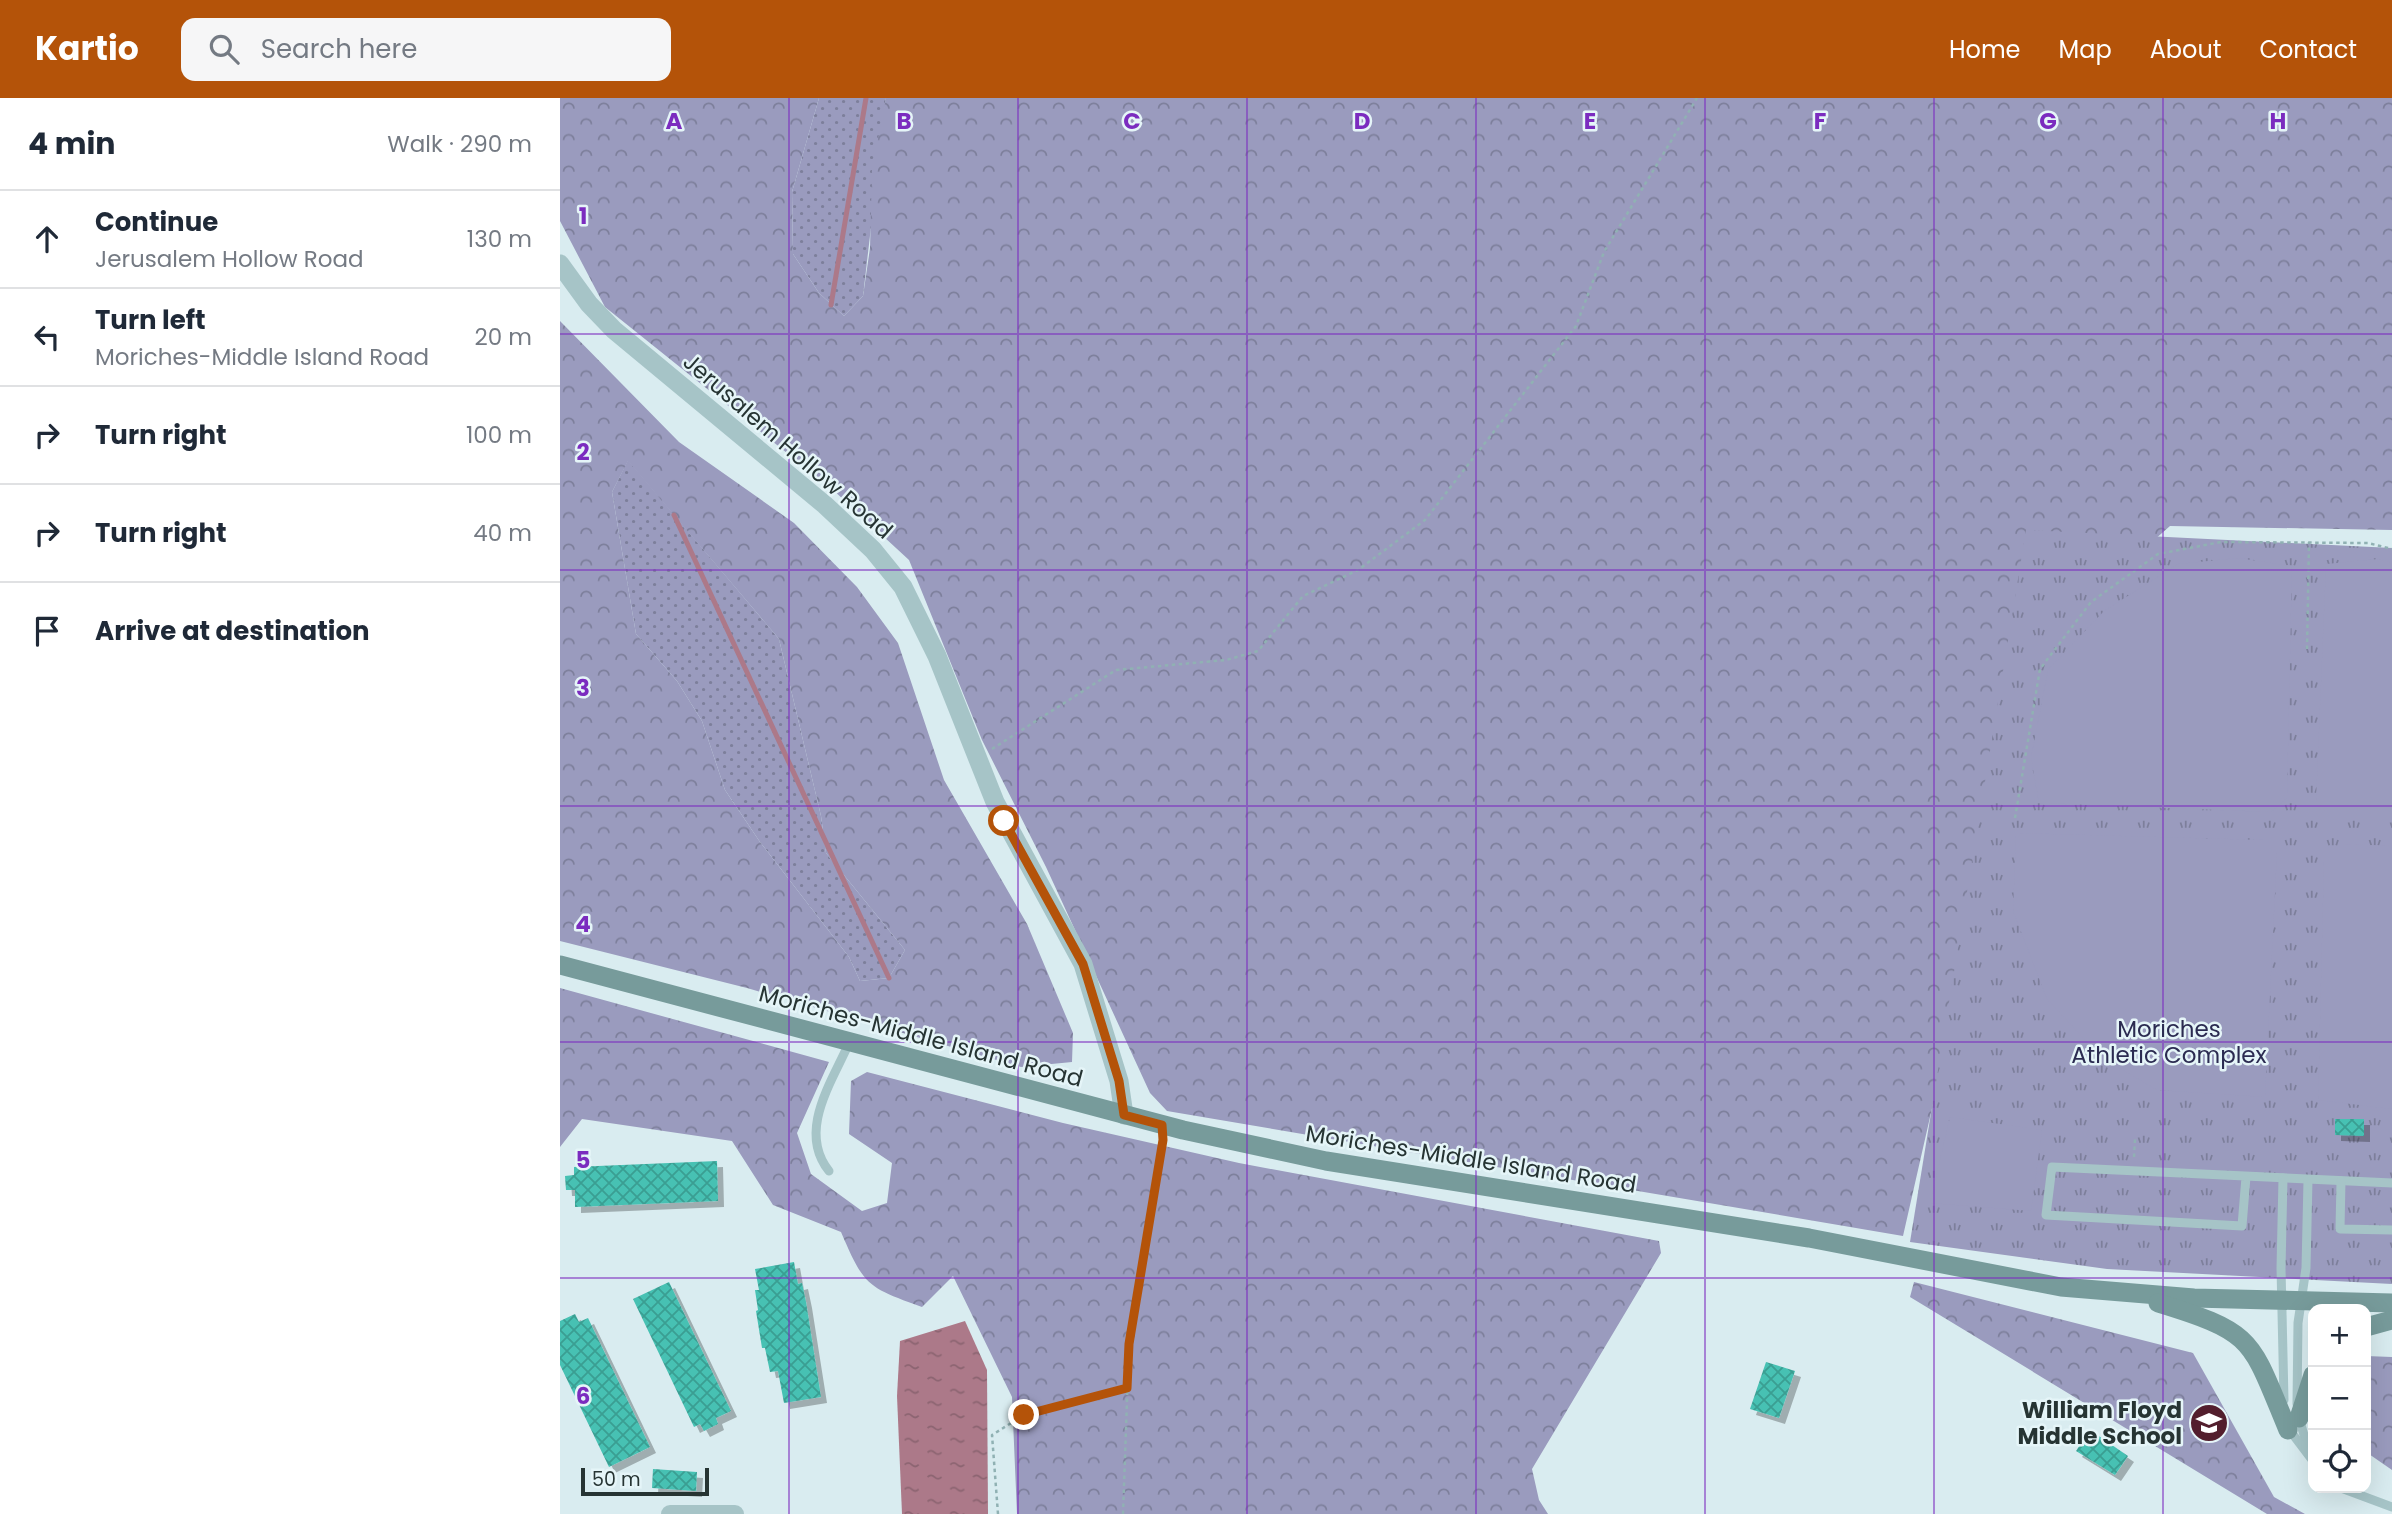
<!DOCTYPE html>
<html lang="en">
<head>
<meta charset="utf-8">
<style>
	body { margin:0; font-family:Poppins,sans-serif; background:#f6f6f7; color:#1f2937 }
	.controls { position:absolute; right:21px; bottom:21px; display:grid; overflow:hidden; border-radius:14px; box-shadow:0 7px 28px #0002 }
	.controls button { width:63px; height:63px; display:grid; place-items:center; padding:0; border:0; border-bottom:2px solid #e0e1e3; background:#fff; color:#1f2937; font:35px sans-serif }
	.scale { position:absolute; left:21px; bottom:18px; width:128px; box-sizing:border-box; padding-left:7px; border:4px solid #263433; border-top:0; font-size:19px; line-height:24px; white-space:nowrap; color:#263433; -webkit-text-stroke:5px #e5f5f8; paint-order:stroke }
	.stop { position:absolute; width:21px; height:21px; margin:-16px; border:5px solid #b45309; border-radius:50%; background:#fff }
	.stop.end { background:#b45309; border-color:#fff; box-shadow:0 2px 7px #0008 }
	.list { margin:0; padding:0; list-style:none }
	h2 { display:flex; justify-content:space-between; align-items:center; height:91px; margin:0; padding:0 28px; font-size:30px }
	h2 small { font-size:23px; font-weight:400; color:#747a83 }
	.list li { display:grid; grid-template-columns:46px 1fr auto; gap:21px; align-items:center; box-sizing:border-box; height:98px; padding:0 28px; border-top:2px solid #e0e1e3 }
	.list b { display:block; font-size:26px; white-space:nowrap }
	.list p { margin:0; font-size:23px; white-space:nowrap; color:#747a83 }
	.list em { font-size:23px; font-style:normal; color:#747a83 }
	.icon { flex:none; width:38px; height:38px; fill:none; stroke:currentColor; stroke-width:2; stroke-linecap:round; stroke-linejoin:round }
	.map { position:relative; flex:none; width:1832px; height:1416px; overflow:hidden }
	header { display:flex; align-items:center; gap:42px; box-sizing:border-box; height:98px; padding:0 35px; background:#b45309; color:#fff }
	header strong { font-size:33px }
	nav { display:flex; gap:38px; margin-inline-start:auto; font-size:24px }
	.search { width:490px; height:63px; background:#f6f6f7; display:flex; align-items:center; gap:18px; box-sizing:border-box; padding:0 24px; border-radius:14px; color:#747a83; font-size:26px }
	main { display:flex }
	aside { flex:1; background:#fff }
	.map>svg:first-child { display:block }
	.grass { fill:url(#grass-dots) }
	.forest { fill:url(#forest-crowns); fill-rule:evenodd }
	.park { fill:url(#park-tufts) }
	.garden { fill:#9a9bbe }
	.water { fill:url(#water-ripples) }
	.lines { fill:none; stroke-linecap:round; stroke-linejoin:round }
	.stream { stroke:#ac7989; stroke-width:5 }
	.building { fill:url(#building-cross-hatch); filter:url(#shadow) }
	.path { stroke:#90b1b3; stroke-width:2.5; stroke-dasharray:3.5 3.5; stroke-linecap:butt }
	.service { stroke:#a6c4c7; stroke-width:9 }
	.minor { stroke:#a6c4c7; stroke-width:18 }
	.tertiary { stroke:#a6c4c7; stroke-width:19 }
	.secondary { stroke:#779b9b; stroke-width:19 }
	.route { stroke:#b45309; stroke-width:9 }
	.grid { fill:none; stroke:#7b2cbf; stroke-width:2; stroke-opacity:0.55 }
	.labels { text-anchor:middle; dominant-baseline:central; stroke-width:5; stroke-linejoin:round; paint-order:stroke }
	.street-label { font-size:23px; fill:#263433; stroke:#e5f5f8 }
	.park-label { font-size:23px; fill:#2b2b51; stroke:#e5f5f8 }
	.poi-label { font-size:23px; font-weight:bold; fill:#263433; stroke:#e5f5f8; text-anchor:end }
	.grid-label { font-size:23px; text-anchor:middle; font-weight:bold; fill:#7b2cbf; stroke:#e5f5f8; stroke-width:5; stroke-linejoin:round; paint-order:stroke }
</style>
</head>
<body>
<header>
<strong>Kartio</strong>
<div class="search"><svg class="icon" aria-label="search" viewBox="0 0 24 24"><circle cx="10" cy="10" r="6"/><path d="M15 15l6 6"/></svg>Search here</div>
<nav><a>Home</a><a>Map</a><a>About</a><a>Contact</a></nav>
</header>
<main>
<aside>
<h2>4 min<small>Walk · 290 m</small></h2>
<ul class="list">
<li><svg class="icon" aria-label="ahead" viewBox="0 0 24 24"><path d="M12 20V5M6 11l6-6 6 6"/></svg><div><b>Continue</b><p>Jerusalem Hollow Road</p></div><em>130 m</em></li>
<li><svg class="icon" aria-label="left" viewBox="0 0 24 24"><path d="M17 20v-9H6M10 6l-5 5 5 5"/></svg><div><b>Turn left</b><p>Moriches-Middle Island Road</p></div><em>20 m</em></li>
<li><svg class="icon" aria-label="right" viewBox="0 0 24 24"><path d="M7 20v-9h11M14 6l5 5-5 5"/></svg><div><b>Turn right</b></div><em>100 m</em></li>
<li><svg class="icon" aria-label="right" viewBox="0 0 24 24"><path d="M7 20v-9h11M14 6l5 5-5 5"/></svg><div><b>Turn right</b></div><em>40 m</em></li>
<li><svg class="icon" aria-label="arrive" viewBox="0 0 24 24"><path d="M6 21V4h12l-3 4 3 4H6"/></svg><div><b>Arrive at destination</b></div></li>
</ul>
</aside>
<div class="map">
<svg width="1832" height="1416" viewBox="0 0 1832 1416">
	<defs>
		<pattern id="grass-dots" width="8" height="8" patternUnits="userSpaceOnUse" patternTransform="scale(1.75)"><rect width="8" height="8" fill="#9a9bbe"/><path d="M2 2h.1M6 6h.1" fill="none" stroke="#7d7f9b" stroke-width="1.8" stroke-linecap="round"/></pattern>
		<pattern id="forest-crowns" width="20" height="18" patternUnits="userSpaceOnUse" patternTransform="scale(1.75)"><rect width="20" height="18" fill="#9a9bbe"/><path d="M2 6a3 3 0 1 1 6 0M12 15a3 3 0 1 1 6 0" fill="none" stroke="#7d7f9b"/></pattern>
		<pattern id="park-tufts" width="24" height="20" patternUnits="userSpaceOnUse" patternTransform="scale(1.75)"><rect width="24" height="20" fill="#9a9bbe"/><path d="M3 7l-1-3M5 7V3M7 7l1-3M15 17l-1-3M17 17v-4M19 17l1-3" fill="none" stroke="#7d7f9b"/></pattern>
		<pattern id="water-ripples" width="26" height="14" patternUnits="userSpaceOnUse" patternTransform="scale(1.75)"><rect width="26" height="14" fill="#ac7989"/><path d="M2 4q2-2 4 0t4 0M15 11q2-2 4 0t4 0" fill="none" stroke="#8c6471"/></pattern>
		<pattern id="building-cross-hatch" width="8" height="8" patternUnits="userSpaceOnUse" patternTransform="scale(1.75)"><rect width="8" height="8" fill="#46c1b3"/><path d="M0 0l8 8M0 8l8-8" fill="none" stroke="#3a9e92"/></pattern>
		<filter id="shadow"><feDropShadow dx="6" dy="6" stdDeviation="0" flood-color="#0004"/></filter>
	</defs>
	<rect width="100%" height="100%" fill="#d9ecf0"/>
	<g class="grass">
		<polygon points="259,0 326,0 303,198 284,218 259,195 233,156 232,94"/>
		<polygon points="68,362 219,541 261,718 266,755 345,852 329,880 300,883 289,859 200,744 165,692 142,623 117,583 76,536 52,394"/>
	</g>
	<g class="forest">
		<polygon points="0,0 259,0 232,94 233,156 259,195 284,218 303,198 310,150 312,72 326,0 1832,0 1832,432 1610,428 1478,544 1343,1138 607,1013 590,995 486,769 422,642 349,462 272,391 45,209 0,123"/>
		<path d="M 0,223 L 119,344 L 234,425 L 297,489 L 338,545 L 384,682 L 467,826 L 513,935 L 512,964 L 461,969 L 187,890 L 0,843 ZM 68,363 L 219,541 L 261,718 L 266,755 L 345,852 L 329,880 L 300,883 L 289,859 L 200,744 L 165,692 L 142,623 L 117,583 L 76,536 L 52,394 Z"/>
		<path d="M 0,890 L 269,964 L 237,1035 L 251,1076 L 302,1113 L 327,1105 L 332,1065 L 289,1036 L 291,983 L 307,974 L 503,1025 L 679,1065 L 1099,1143 L 1101,1155 L 972,1371 L 979,1402 L 988,1416 L 457,1416 L 452,1299 L 393,1178 L 362,1209 C 307,1189 304,1188 281,1134 L 213,1107 L 172,1043 L 22,1021 L 0,1049 Z"/>
		<polygon points="1354,1184 1633,1255 1714,1399 1745,1416 1707,1416 1350,1199"/>
		<polygon points="1806,1258 1832,1259 1832,1372 1806,1354"/>
	</g>
	<polygon class="park" points="1466,432 1832,450 1832,1186 1547,1171 1350,1144"/>
	<g class="garden">
		<polygon points="1678,460 1732,468 1727,700 1711,714 1479,705 1471,660 1488,572 1544,513 1618,466"/>
		<polygon points="1818,461 1832,465 1832,718 1769,718 1756,702 1766,466"/>
		<polygon points="1456,735 1704,742 1717,755 1705,999 1597,992 1541,959 1487,901 1453,813"/>
		<polygon points="1780,746 1832,748 1832,1011 1758,1002 1764,760"/>
		<polygon points="1390,1019 1482,1032 1471,1113 1370,1105"/>
	</g>
	<polygon class="water" points="405,1223 427,1272 428,1416 342,1416 337,1298 340,1243"/>
	<g class="lines">
		<g class="stream">
			<polyline points="271,207 306,0"/>
			<polyline points="114,417 329,880"/>
		</g>
	</g>
	<g class="building">
		<polygon points="1775,1021 1804,1021 1804,1038 1775,1037"/>
		<polygon points="157,1063 158,1103 15,1109 15,1092 6,1092 5,1078 14,1077 14,1069"/>
		<polygon points="234,1164 238,1186 242,1185 246,1204 261,1299 224,1305 218,1273 210,1274 205,1250 202,1250 196,1213 198,1212 195,1192 199,1192 195,1171"/>
		<polygon points="109,1184 171,1313 156,1320 158,1326 144,1333 140,1326 134,1329 73,1201"/>
		<polygon points="15,1216 19,1224 28,1220 90,1349 49,1369 0,1267 0,1223"/>
		<polygon points="1206,1264 1235,1273 1219,1320 1190,1311"/>
		<polygon points="1530,1332 1568,1358 1555,1377 1516,1353"/>
		<polygon points="93,1371 137,1374 136,1393 92,1390"/>
	</g>
	<g class="lines">
		<g class="path">
			<polyline points="1747,551 1749,444"/>
			<polyline points="432,651 556,572 666,562 698,553 743,498 798,472 865,422 1016,228 1044,154 1137,0"/>
			<polyline points="1455,720 1480,571 1531,504 1598,456 1661,444 1808,445 1832,451"/>
			<polyline points="1574,1059 1575,1041"/>
			<polyline points="438,1416 432,1337 464,1317 567,1290"/>
			<polyline points="563,1416 569,1246 603,1044"/>
		</g>
		<g class="service">
			<path d="M 269,1073 C 237,1033 272,984 289,945"/>
			<polyline points="1686,1079 1682,1128 1486,1117 1492,1069 1832,1085"/>
			<polyline points="1723,1080 1721,1170 1724,1302"/>
			<polyline points="1781,1083 1780,1131 1832,1132"/>
			<polyline points="1737,1306 1738,1225 1746,1170 1748,1082"/>
			<polyline points="1739,1320 1749,1354"/>
			<polyline points="1728,1330 1753,1363"/>
			<polyline points="1781,1390 1832,1409"/>
		</g>
		<polyline class="minor" points="110,1416 175,1416"/>
		<polyline class="tertiary" points="0,166 29,206 54,232 265,407 313,452 343,489 377,558 435,704 523,866 559,983 564,1017"/>
		<g class="secondary">
			<polyline points="0,867 623,1032 766,1063 1249,1140 1501,1189 1634,1200 1832,1205"/>
			<path d="M 1598,1205 C 1696,1235 1690,1241 1728,1332"/>
			<polyline points="1806,1229 1832,1222"/>
			<polyline points="1739,1320 1753,1277"/>
		</g>
	</g>
	<g class="lines">
		<polyline class="route" points="444,723 523,866 559,983 564,1017 602,1027 603,1042 569,1246 567,1290 464,1317"/>
	</g>
	<path class="grid" d="M 229,0 L 229,1416M 458,0 L 458,1416M 687,0 L 687,1416M 916,0 L 916,1416M 1145,0 L 1145,1416M 1374,0 L 1374,1416M 1603,0 L 1603,1416M 0,236 L 1832,236M 0,472 L 1832,472M 0,708 L 1832,708M 0,944 L 1832,944M 0,1180 L 1832,1180"/>
	<defs>
		<symbol id="school-disc" viewBox="-11 -11 22 22"><circle r="9.5" fill="#531e2d" stroke="#e5f5f8"/><path d="M0-5L7-2L0 1L-7-2ZM-4 1L0 2.5L4 1V4Q0 6-4 4Z" fill="#fff"/></symbol>
	</defs>
	<g fill-rule="evenodd">
		<use href="#school-disc" x="1627" y="1303" width="44" height="44"/>
	</g>
	<g class="labels">
		<g class="street-label">
			<text transform="translate(228 348) rotate(41)">Jerusalem Hollow Road</text>
			<text transform="translate(361 938) rotate(15)">Moriches-Middle Island Road</text>
			<text transform="translate(911 1061) rotate(9)">Moriches-Middle Island Road</text>
		</g>
		<g class="park-label">
			<text x="1609" y="931">Moriches<tspan x="1609" dy="26">Athletic Complex</tspan></text>
		</g>
		<g class="poi-label">
			<text x="1622" y="1312">William Floyd<tspan x="1622" dy="26">Middle School</tspan></text>
		</g>
	</g>
	<g class="grid-label">
		<text x="114" y="31">A</text>
		<text x="344" y="31">B</text>
		<text x="572" y="31">C</text>
		<text x="802" y="31">D</text>
		<text x="1030" y="31">E</text>
		<text x="1260" y="31">F</text>
		<text x="1488" y="31">G</text>
		<text x="1718" y="31">H</text>
		<text x="23" y="126">1</text>
		<text x="23" y="362">2</text>
		<text x="23" y="598">3</text>
		<text x="23" y="834">4</text>
		<text x="23" y="1070">5</text>
		<text x="23" y="1306">6</text>
	</g>
</svg>
<div class="controls">
<button>+</button>
<button>−</button>
<button><svg class="icon" aria-label="locate" viewBox="0 0 24 24"><circle cx="12" cy="12" r="6"/><path d="M12 2v4M12 18v4M2 12h4M18 12h4"/></svg></button>
</div>
<div class="scale">50 m</div>
<div class="stop" style="left:444px;top:723px"></div>
<div class="stop end" style="left:464px;top:1317px"></div>
</div>
</main>
</body>
</html>
